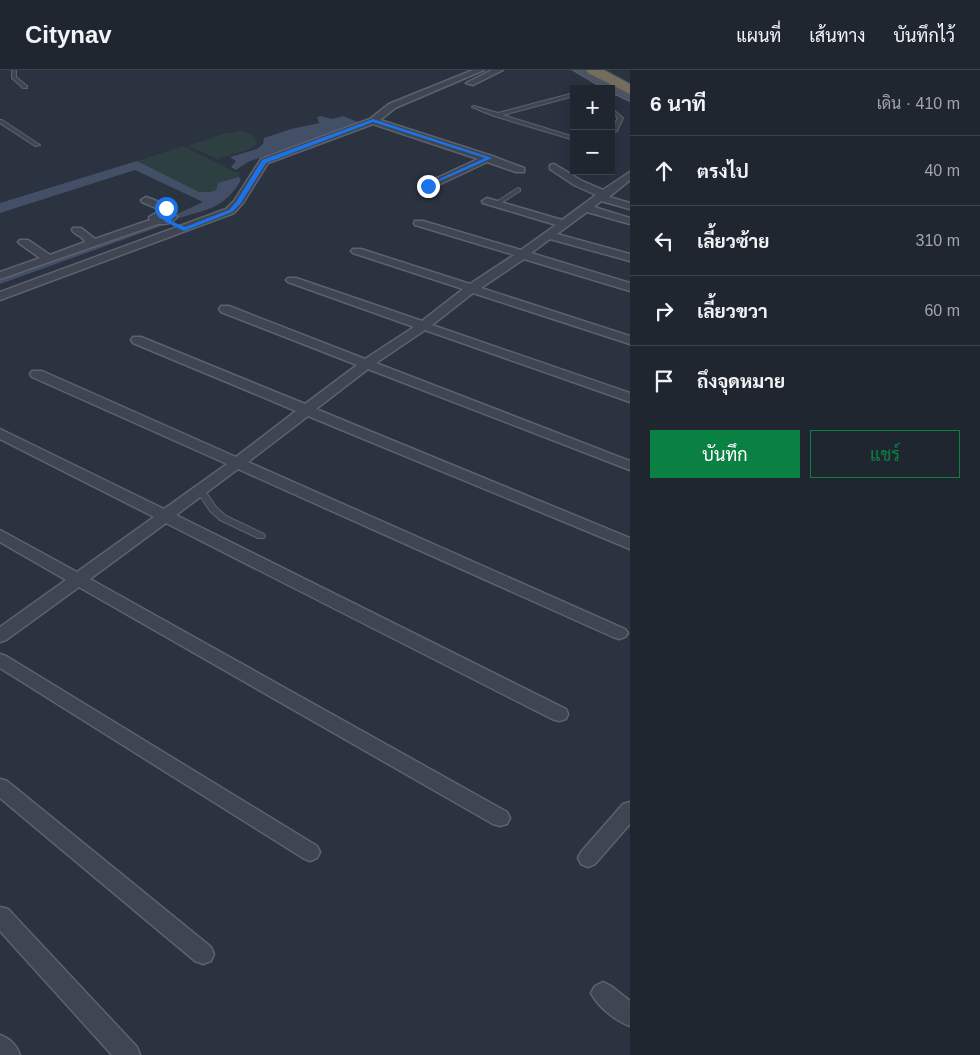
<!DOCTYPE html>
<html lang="th">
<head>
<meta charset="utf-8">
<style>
	body { margin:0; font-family:Arial,Sarabun,sans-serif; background:#282e38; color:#f1f3f6 }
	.controls { position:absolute; right:15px; top:15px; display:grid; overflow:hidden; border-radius:0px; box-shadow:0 5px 20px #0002 }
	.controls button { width:45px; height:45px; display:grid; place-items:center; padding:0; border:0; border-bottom:1px solid #3d434c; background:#202630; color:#f1f3f6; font:25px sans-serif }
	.stop { position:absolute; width:15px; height:15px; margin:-11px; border:4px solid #1a73e8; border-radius:50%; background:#fff }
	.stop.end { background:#1a73e8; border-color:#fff; box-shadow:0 1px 5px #0008 }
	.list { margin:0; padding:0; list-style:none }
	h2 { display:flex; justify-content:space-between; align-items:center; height:65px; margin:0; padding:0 20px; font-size:21px }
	h2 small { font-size:16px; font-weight:400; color:#a2a5ab }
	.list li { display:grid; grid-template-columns:32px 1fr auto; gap:15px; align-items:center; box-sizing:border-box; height:70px; padding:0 20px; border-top:1px solid #3d434c }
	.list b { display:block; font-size:19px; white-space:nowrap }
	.list em { font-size:16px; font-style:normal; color:#a2a5ab }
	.actions { display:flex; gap:10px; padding:15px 20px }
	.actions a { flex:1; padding:11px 0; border:1px solid #0b8043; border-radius:0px; text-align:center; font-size:18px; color:#0b8043 }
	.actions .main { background:#0b8043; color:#fff }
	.icon { flex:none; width:28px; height:28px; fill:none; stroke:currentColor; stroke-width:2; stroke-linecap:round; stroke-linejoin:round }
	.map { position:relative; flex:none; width:630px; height:985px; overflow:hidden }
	header { display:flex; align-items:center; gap:30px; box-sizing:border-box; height:70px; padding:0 25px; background:#202630; border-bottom:1px solid #3d434c }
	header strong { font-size:24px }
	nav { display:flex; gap:28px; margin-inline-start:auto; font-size:18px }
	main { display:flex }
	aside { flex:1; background:#202630 }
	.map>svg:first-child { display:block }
	.green { fill:#2e3f42 }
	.water { fill:#434f67 }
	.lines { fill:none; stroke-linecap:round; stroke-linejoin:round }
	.lane-casing { stroke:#5d626e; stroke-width:2 }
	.street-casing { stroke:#5d626e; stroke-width:3 }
	.secondary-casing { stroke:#5d626e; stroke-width:2 }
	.highway-casing { stroke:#494f5b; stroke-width:2 }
	.lane { fill:#3f4551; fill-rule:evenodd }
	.street { fill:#3f4551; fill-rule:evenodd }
	.secondary { fill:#4d5463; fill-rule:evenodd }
	.highway { fill:#756e5d; fill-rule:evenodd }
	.route { fill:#1a73e8 }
</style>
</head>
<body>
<header>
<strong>Citynav</strong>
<nav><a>แผนที่</a><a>เส้นทาง</a><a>บันทึกไว้</a></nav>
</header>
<main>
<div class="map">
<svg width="630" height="985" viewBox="0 0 630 985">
	<rect width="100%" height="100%" fill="#2b3240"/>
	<g class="green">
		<path d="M 237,61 C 247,61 255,65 257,74 L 250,79 L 217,89 L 188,76 L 226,63 L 235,63 Z"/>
		<polygon points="183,76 235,102 240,102 239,107 218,113 216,120 210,122 199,122 137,91"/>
	</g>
	<g class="water">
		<polygon points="321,46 332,49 343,46 358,52 248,92 236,100 231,97 236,91 230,87 257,79 263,74 264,68 291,59 319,53 317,47"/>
		<path d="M 137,91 L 199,122 L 210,122 L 216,120 L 218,113 L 239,107 L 241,110 C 225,139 205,140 175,149 L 177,144 L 203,132 L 135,100 L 0,143 L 0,133 Z"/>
		<polygon points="158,153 164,155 0,214 0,207"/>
	</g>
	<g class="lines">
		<defs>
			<g id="lane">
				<polygon points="12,0 16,0 16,7 27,16 27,18 23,18 12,8"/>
				<polygon points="574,23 574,26 503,45 574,67 574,70 494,46 472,37 474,36 498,43"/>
				<polygon points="611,38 623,48 617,61 614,63 611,61 618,48 611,42"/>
				<polygon points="0,50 2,50 40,75 35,76 0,53"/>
				<polygon points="518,118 520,119 520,121 498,135 493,134"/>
				<polygon points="197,418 203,418 216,437 226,446 264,464 265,466 264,468 258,468 220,450 210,441 196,420"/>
			</g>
			<g id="street">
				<polygon points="473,0 484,0 395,38 380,50 492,86 524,98 524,102 516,102 487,92 432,118 424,118 424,114 478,89 373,54 268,93 243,133 234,143 0,230 0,222 226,139 234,131 261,89 370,49 389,34"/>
				<polygon points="492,0 503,0 473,15 466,13"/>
				<polygon points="554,94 582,111 603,120 630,102 630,110 609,127 630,133 630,139 601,131 594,137 630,148 630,154 587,142 557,164 630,184 630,191 550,169 531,183 630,213 630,221 524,189 481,218 630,266 630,274 473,223 432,255 630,323 630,332 425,260 376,293 630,391 630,400 368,299 316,339 630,468 630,479 308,346 248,392 625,559 628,563 625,567 619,569 613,567 238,399 176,445 566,639 568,644 566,649 559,651 552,649 166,453 90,509 507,742 510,748 507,754 500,756 493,754 79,517 6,570 0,572 0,557 66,510 0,472 0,460 77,502 154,447 0,369 0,359 164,439 227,394 32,307 30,304 32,301 42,301 236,387 296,341 133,273 131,270 133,267 141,267 305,334 357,295 221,242 219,239 221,236 229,236 365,289 414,257 288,212 286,210 288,208 296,208 422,251 463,219 353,183 351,181 353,179 361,179 470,214 514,185 415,155 414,153 415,151 423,151 521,180 556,155 483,133 482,131 487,128 562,150 596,125 574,115 550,99 550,95"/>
				<path d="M 146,127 L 170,136 L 171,142 L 177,147 C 172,154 166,154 158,154 L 0,209 L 0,202 L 40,188 L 20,174 L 18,172 L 20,170 L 28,170 L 50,185 L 85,172 C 83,166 75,165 72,160 L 73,158 L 81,158 L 95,169 L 150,150 L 149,147 L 161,140 L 142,132 L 141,130 Z"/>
				<polygon points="0,584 6,586 317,776 320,782 317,788 310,791 303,788 0,598"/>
				<polygon points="0,709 7,711 211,877 214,884 211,891 203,894 195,891 0,728"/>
				<polygon points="630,732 630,754 595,794 588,797 581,794 578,788 581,782 623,734"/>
				<polygon points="0,837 8,839 137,977 140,985 112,985 0,861"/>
				<path d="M 603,912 L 611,916 L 630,931 L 630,956 C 616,951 598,937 591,923 L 595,916 Z"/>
				<path d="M 0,965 C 11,969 16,975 20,985 L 0,985 Z"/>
			</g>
			<polygon id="secondary" points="573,0 588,0 630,22 630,31 611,22 611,19 605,19"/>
			<polygon id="highway" points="586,0 604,0 630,14 630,24 588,3"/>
		</defs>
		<use href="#lane" class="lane-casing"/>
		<use href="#street" class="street-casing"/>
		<use href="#secondary" class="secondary-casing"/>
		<use href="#highway" class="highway-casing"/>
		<use href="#lane" class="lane"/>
		<use href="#street" class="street"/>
		<use href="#secondary" class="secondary"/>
		<use href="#highway" class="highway"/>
	</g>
	<polygon class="route" points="373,49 492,88 426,117 426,115 485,88 373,52 266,93 241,133 232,142 184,161 164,151 168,147 163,144 163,138 166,137 169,138 168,143 174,147 171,151 185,157 229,140 236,132 262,90"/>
</svg>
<div class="controls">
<button>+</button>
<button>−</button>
</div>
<div class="stop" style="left:166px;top:138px"></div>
<div class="stop end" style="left:428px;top:116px"></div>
</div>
<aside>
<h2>6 นาที<small>เดิน · 410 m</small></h2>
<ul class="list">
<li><svg class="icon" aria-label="ahead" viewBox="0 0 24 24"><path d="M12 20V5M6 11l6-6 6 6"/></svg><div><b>ตรงไป</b></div><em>40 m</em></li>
<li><svg class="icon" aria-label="left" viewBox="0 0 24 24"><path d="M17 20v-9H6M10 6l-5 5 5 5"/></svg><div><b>เลี้ยวซ้าย</b></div><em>310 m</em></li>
<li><svg class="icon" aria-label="right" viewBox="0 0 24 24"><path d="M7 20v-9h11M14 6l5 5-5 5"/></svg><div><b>เลี้ยวขวา</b></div><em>60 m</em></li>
<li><svg class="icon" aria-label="arrive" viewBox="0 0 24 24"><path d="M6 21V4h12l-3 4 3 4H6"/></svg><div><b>ถึงจุดหมาย</b></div></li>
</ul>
<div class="actions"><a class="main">บันทึก</a><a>แชร์</a></div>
</aside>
</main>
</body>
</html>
